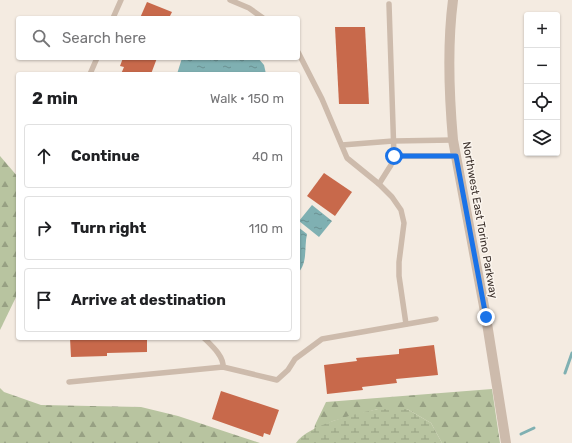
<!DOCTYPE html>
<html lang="en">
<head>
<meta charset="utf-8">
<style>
	body { margin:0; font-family:Rubik,sans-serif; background:#f6f6f6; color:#202124 }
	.controls { position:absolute; right:12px; top:12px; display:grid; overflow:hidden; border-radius:4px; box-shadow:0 1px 3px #0004 }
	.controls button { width:36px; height:36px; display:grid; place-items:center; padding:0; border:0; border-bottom:1px solid #e0e0e0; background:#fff; color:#202124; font:20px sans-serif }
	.stop { position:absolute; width:12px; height:12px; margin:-9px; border:3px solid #1a73e8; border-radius:50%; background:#fff }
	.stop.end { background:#1a73e8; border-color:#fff; box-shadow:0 1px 4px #0008 }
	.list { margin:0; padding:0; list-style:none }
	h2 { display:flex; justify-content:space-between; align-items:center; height:52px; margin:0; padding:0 16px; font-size:17px }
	h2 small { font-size:13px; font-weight:400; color:#757577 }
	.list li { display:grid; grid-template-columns:26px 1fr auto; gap:12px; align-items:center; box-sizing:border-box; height:64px; margin:0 8px 8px; padding:0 8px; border:1px solid #e0e0e0; border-radius:4px }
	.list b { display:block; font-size:15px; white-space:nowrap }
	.list em { font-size:13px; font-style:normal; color:#757577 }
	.icon { flex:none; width:22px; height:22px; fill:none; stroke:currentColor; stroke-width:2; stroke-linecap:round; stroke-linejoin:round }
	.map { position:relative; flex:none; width:572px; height:443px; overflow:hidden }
	.search { position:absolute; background:#fff; box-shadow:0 1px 3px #0004; left:16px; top:16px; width:284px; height:44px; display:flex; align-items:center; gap:10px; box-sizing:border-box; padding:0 14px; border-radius:4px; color:#757577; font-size:15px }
	.panel { position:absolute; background:#fff; box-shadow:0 1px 3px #0004; left:16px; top:72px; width:284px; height:268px; border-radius:4px }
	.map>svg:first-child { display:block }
	.forest { fill:url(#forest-firs) }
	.wetland { fill:url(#wetland-marsh) }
	.water { fill:url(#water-ripples) }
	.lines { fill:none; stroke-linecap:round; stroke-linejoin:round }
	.stream { stroke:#7fb0b2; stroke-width:3 }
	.building { fill:#c8694b }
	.service { stroke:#cdbbac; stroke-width:5.5 }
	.tertiary { stroke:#cdbbac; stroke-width:10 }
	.route { stroke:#1a73e8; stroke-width:5 }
	.labels { text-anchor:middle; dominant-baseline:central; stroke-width:3; stroke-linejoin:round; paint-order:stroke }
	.street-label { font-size:11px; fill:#3b302b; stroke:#fbf5ee }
</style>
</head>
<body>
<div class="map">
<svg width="572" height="443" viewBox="0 0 572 443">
	<defs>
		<pattern id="forest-firs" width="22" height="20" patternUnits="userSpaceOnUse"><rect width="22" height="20" fill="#b8c4a0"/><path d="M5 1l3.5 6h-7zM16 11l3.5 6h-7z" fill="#97a083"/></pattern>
		<pattern id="wetland-marsh" width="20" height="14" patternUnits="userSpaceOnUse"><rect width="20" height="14" fill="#b8c4a0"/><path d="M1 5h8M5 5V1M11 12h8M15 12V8" fill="none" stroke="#97a083"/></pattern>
		<pattern id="water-ripples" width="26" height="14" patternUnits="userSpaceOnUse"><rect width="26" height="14" fill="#7fb0b2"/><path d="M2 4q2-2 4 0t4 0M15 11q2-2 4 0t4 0" fill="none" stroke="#699091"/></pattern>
	</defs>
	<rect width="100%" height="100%" fill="#f4ebe1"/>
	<g class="forest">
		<polygon points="0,156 18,177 18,293 0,330"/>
		<polygon points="0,388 4,392 41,405 141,407 178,416 260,443 0,443"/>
		<polygon points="492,389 500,443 442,443 431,423 407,409 378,409 333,421 314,430 315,425 326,402"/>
	</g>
	<path class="wetland" d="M 378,409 L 407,409 L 431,423 L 442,443 L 296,443 C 309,424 356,414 378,409 Z"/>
	<g class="water">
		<polygon points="182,58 258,58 264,65 266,74 177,74"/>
		<polygon points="312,205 332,221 319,237 299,221"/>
		<path d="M 298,227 L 307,234 C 304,247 308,263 298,273 Z"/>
	</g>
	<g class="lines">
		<g class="stream">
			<polyline points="565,373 572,353"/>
			<polyline points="521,434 534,428"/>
		</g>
	</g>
	<g class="building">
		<polygon points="147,2 172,12 169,18 140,18"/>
		<polygon points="335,27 365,27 369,104 339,104"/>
		<polygon points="123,58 157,58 151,74 121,74 124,67 120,66"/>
		<polygon points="324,173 352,192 335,216 307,196"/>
		<polygon points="70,338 147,338 147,352 107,353 107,356 71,357"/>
		<polygon points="434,345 438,375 396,379 397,383 362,387 363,390 327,394 324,365 357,361 356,358 399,354 399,349"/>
		<polygon points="221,391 279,410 270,435 264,433 263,437 212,419"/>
	</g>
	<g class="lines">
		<g class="service">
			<polyline points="230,0 249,8 263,18"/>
			<polyline points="113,18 121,0"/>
			<polyline points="298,52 322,99 347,158 379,184 392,197 401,210 404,223 399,262 399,276 406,324"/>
			<polyline points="90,74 97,58"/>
			<polyline points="342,145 393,141 453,140"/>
			<polyline points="394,156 456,156"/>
			<polyline points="379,184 391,165 394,156 389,4"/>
			<path d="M 204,338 C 211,345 224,356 223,367"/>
			<polyline points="69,382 223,367 277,380 288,370 295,359 322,339 436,319"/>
		</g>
		<path class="tertiary" d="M 453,0 C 447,46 449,94 453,140 L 486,317 L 506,443"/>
	</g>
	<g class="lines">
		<polyline class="route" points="394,156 456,156 486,317"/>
	</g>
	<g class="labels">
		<g class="street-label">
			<text transform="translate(480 220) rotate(80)">Northwest East Torino Parkway</text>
		</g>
	</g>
</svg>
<div class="controls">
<button>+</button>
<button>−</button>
<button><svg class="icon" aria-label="locate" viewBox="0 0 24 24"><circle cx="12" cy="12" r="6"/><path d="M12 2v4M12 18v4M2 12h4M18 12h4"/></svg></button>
<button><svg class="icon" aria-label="layers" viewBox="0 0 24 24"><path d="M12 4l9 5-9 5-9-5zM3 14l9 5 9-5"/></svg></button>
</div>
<div class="stop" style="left:394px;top:156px"></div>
<div class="stop end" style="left:486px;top:317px"></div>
<div class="search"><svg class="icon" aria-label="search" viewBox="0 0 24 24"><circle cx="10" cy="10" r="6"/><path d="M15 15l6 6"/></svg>Search here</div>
<section class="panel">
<h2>2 min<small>Walk · 150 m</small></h2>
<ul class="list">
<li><svg class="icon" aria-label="ahead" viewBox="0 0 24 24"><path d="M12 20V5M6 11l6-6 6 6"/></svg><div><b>Continue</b></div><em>40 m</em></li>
<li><svg class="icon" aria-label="right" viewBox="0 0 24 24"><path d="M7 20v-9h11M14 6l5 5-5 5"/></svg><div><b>Turn right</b></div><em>110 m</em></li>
<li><svg class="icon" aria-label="arrive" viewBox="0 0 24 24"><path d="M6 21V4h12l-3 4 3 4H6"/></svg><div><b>Arrive at destination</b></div></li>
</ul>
</section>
</div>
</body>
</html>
